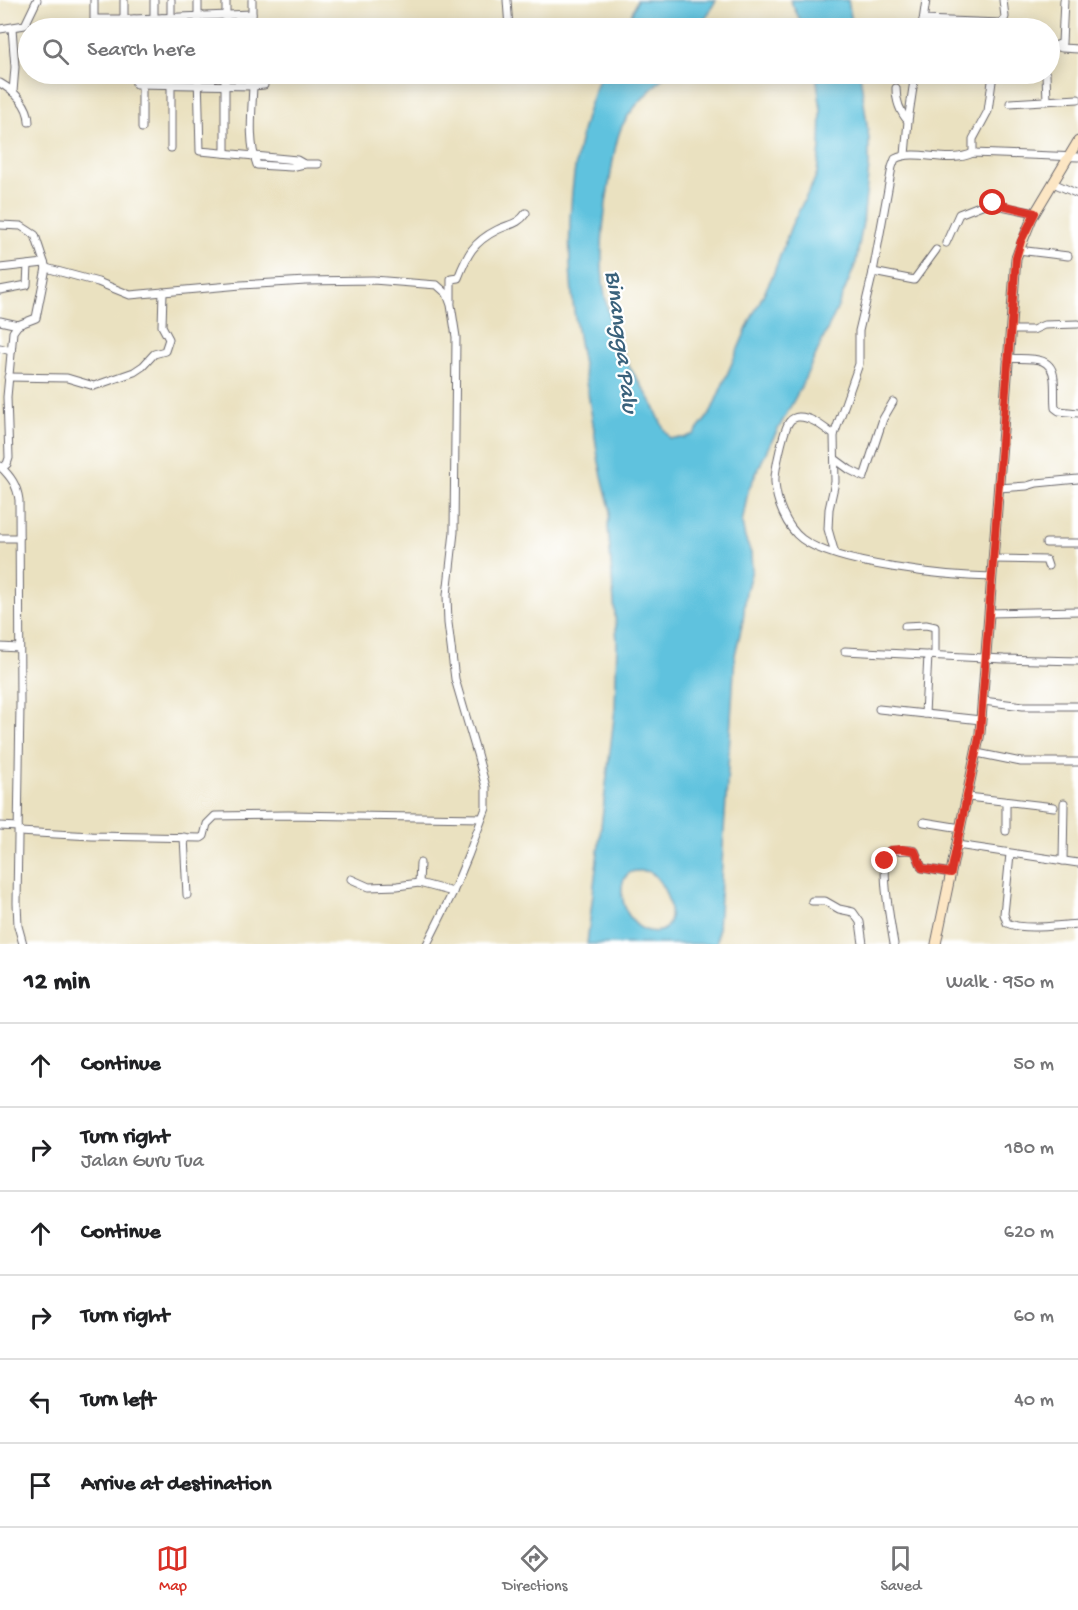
<!DOCTYPE html>
<html lang="en">
<head>
<meta charset="utf-8">
<style>
	body { margin:0; font-family:"Gochi Hand",sans-serif; background:#f2f2f2; color:#202124 }
	.stop { position:absolute; width:18px; height:18px; margin:-14px; border:4px solid #d93025; border-radius:50%; background:#fff }
	.stop.end { background:#d93025; border-color:#fff; box-shadow:0 2px 6px #0008 }
	.list { margin:0; padding:0; list-style:none }
	h2 { display:flex; justify-content:space-between; align-items:center; height:78px; margin:0; padding:0 24px; font-size:26px }
	h2 small { font-size:20px; font-weight:400; color:#757577 }
	.list li { display:grid; grid-template-columns:39px 1fr auto; gap:18px; align-items:center; box-sizing:border-box; height:84px; padding:0 24px; border-top:2px solid #e0e0e0 }
	.list b { display:block; font-size:22px; white-space:nowrap }
	.list p { margin:0; font-size:20px; white-space:nowrap; color:#757577 }
	.list em { font-size:20px; font-style:normal; color:#757577 }
	.icon { flex:none; width:33px; height:33px; fill:none; stroke:currentColor; stroke-width:2; stroke-linecap:round; stroke-linejoin:round }
	.map { position:relative; flex:none; width:1078px; height:944px; overflow:hidden }
	.search { position:absolute; background:#fff; box-shadow:0 3px 15px #0003; left:18px; right:18px; top:18px; height:66px; display:flex; align-items:center; gap:15px; box-sizing:border-box; padding:0 21px; border-radius:33px; color:#757577; font-size:22px }
	.sheet { height:582px; background:#fff }
	nav { display:flex; justify-content:space-around; align-items:center; box-sizing:border-box; height:84px; border-top:2px solid #e0e0e0; background:#fff; font-size:16px; color:#757577 }
	nav a { display:grid; justify-items:center; gap:3px }
	nav .on { color:#d93025 }
	.map>svg:first-child { display:block }
	.water { fill:#5fc2de; stroke:#40728c; stroke-width:1.5; fill-rule:evenodd }
	.lines { fill:none; stroke-linecap:round; stroke-linejoin:round }
	.street-casing { stroke:#68656a; stroke-width:9 }
	.secondary-casing { stroke:#68656a; stroke-width:11 }
	.street { stroke:#fff; stroke-width:7 }
	.secondary { stroke:#fce6c4; stroke-width:9 }
	.route { stroke:#d93025; stroke-width:8 }
	.labels { text-anchor:middle; dominant-baseline:central; stroke-width:4.5; stroke-linejoin:round; paint-order:stroke }
	.water-label { font-size:24px; font-style:italic; fill:#3a627c; stroke:#fff }
</style>
</head>
<body>
<div class="map">
<svg width="1078" height="944" viewBox="0 0 1078 944">
	<rect width="100%" height="100%" fill="#fff"/>
	<filter id="ink" filterUnits="userSpaceOnUse"><feTurbulence type="fractalNoise" baseFrequency=".0167" numOctaves="2"/><feDisplacementMap in="SourceGraphic" scale="12" xChannelSelector="R" yChannelSelector="G"/><feConvolveMatrix kernelMatrix="1 2 1 2 8 2 1 2 1" color-interpolation-filters="sRGB"/></filter>
	<filter id="wash" filterUnits="userSpaceOnUse"><feTurbulence type="fractalNoise" baseFrequency=".008" numOctaves="4" result="noise"/><feDisplacementMap in="SourceGraphic" scale="24" xChannelSelector="R" yChannelSelector="G"/><feGaussianBlur stdDeviation="1.35" result="paint"/><feColorMatrix in="noise" values="0 0 0 0 0 0 0 0 0 0 0 0 0 0 0 0 0 1.4 0 .05"/><feComposite in="paint" operator="in"/></filter>
	<g filter="url(#wash)">
		<rect width="100%" height="100%" fill="#eae1c0"/>
		<g class="water">
			<polygon points="637,0 716,0 700,28 622,28 631,16"/>
			<polygon points="790,0 848,0 853,28 804,28"/>
			<path d="M 601,74 L 666,74 C 651,91 633,105 622,126 C 614,143 613,165 609,184 C 598,247 597,300 625,358 C 632,373 643,387 651,401 C 658,413 661,427 670,438 L 684,438 L 694,434 L 710,414 L 750,321 L 773,275 L 791,226 L 813,183 L 817,173 L 820,148 L 821,110 L 816,74 L 860,74 L 869,139 L 869,167 L 863,222 L 856,263 L 837,309 L 800,389 L 769,446 L 748,491 L 742,523 L 745,538 L 751,553 L 752,570 L 746,592 L 743,621 L 735,655 L 717,944 L 587,944 L 615,709 L 617,641 L 608,526 C 608,520 611,513 610,508 C 605,489 600,470 597,451 C 591,404 581,358 574,311 C 564,233 570,147 601,74 ZM 640,871 C 643,871 647,871 650,872 C 664,880 680,919 663,930 C 659,932 654,932 649,931 C 625,928 612,881 631,872 C 634,871 637,871 640,871 Z"/>
		</g>
	</g>
	<g filter="url(#ink)">
		<g class="lines">
			<defs>
				<g id="street">
					<polyline points="94,0 94,19 134,19 134,28"/>
					<polyline points="124,0 124,19"/>
					<polyline points="154,0 154,19"/>
					<polyline points="171,0 171,18"/>
					<polyline points="198,0 198,17 203,16"/>
					<polyline points="226,0 226,28"/>
					<polyline points="252,0 252,28"/>
					<polyline points="507,0 509,28"/>
					<polyline points="198,17 198,28"/>
					<polyline points="134,19 252,14"/>
					<polyline points="923,20 1001,23"/>
					<polyline points="12,28 15,67 13,92"/>
					<polyline points="162,28 162,18"/>
					<polyline points="922,28 926,0"/>
					<polyline points="1000,28 1005,17 1003,0"/>
					<polyline points="0,29 25,25 37,0"/>
					<polyline points="1050,45 1062,48 1078,49"/>
					<polyline points="1055,46 1062,43 1064,0"/>
					<polyline points="136,74 136,84 253,86 253,74"/>
					<polyline points="198,74 200,151 297,160 304,164"/>
					<path d="M 264,74 L 264,85 L 253,86 C 252,111 248,141 257,165 L 291,167 L 304,164 L 318,164"/>
					<polyline points="1046,74 1047,101"/>
					<path d="M 0,83 C 14,91 29,105 29,122"/>
					<polyline points="142,84 142,128"/>
					<polyline points="162,84 162,74"/>
					<path d="M 896,88 C 896,101 899,111 908,121 L 905,155"/>
					<polyline points="1010,103 1078,99"/>
					<polyline points="908,121 915,74"/>
					<polyline points="171,148 171,84"/>
					<polyline points="225,153 225,74"/>
					<polyline points="973,153 973,139 988,111 993,74"/>
					<polyline points="1053,183 1078,194"/>
					<polyline points="0,225 21,226 35,235 46,268 36,318 18,325 13,332 7,397 9,458 7,464 2,468"/>
					<polyline points="946,243 959,214 987,203 1035,213"/>
					<polyline points="1018,250 1068,256"/>
					<polyline points="0,268 44,263"/>
					<polyline points="46,268 98,282 130,295 241,285 306,281 373,280 437,285 447,294 451,305 456,337 454,532 447,595 448,623 455,679 477,754 486,787 486,808 468,856 453,892 427,944"/>
					<polyline points="873,272 914,280 936,250"/>
					<polyline points="0,290 27,285 28,265"/>
					<path d="M 451,302 L 451,279 L 458,278 C 467,255 473,242 497,230 C 509,224 518,225 526,213"/>
					<polyline points="0,321 18,325"/>
					<polyline points="1010,330 1033,330 1044,325 1078,324"/>
					<polyline points="0,348 11,351"/>
					<path d="M 1007,358 C 1026,360 1052,353 1054,379 C 1055,389 1054,399 1055,408 L 1059,411 L 1078,413"/>
					<polyline points="8,377 67,378 94,386 134,372 143,366 154,354 165,351 169,339 162,326 163,292"/>
					<path d="M 834,435 L 859,364 L 859,331 L 873,272 L 892,167 L 895,159 C 917,148 947,165 973,153 L 1078,157"/>
					<polyline points="835,459 850,470 864,477 883,419 893,402"/>
					<path d="M 0,466 C 11,477 17,485 19,500 L 20,704 L 17,903 L 18,926 L 23,944"/>
					<polyline points="998,488 1027,486 1037,483 1078,479"/>
					<polyline points="0,538 19,538"/>
					<polyline points="1046,543 1078,543"/>
					<path d="M 835,554 L 828,529 L 829,509 L 835,482 L 834,435 C 824,428 811,416 798,417 C 796,417 791,419 790,421 C 784,427 774,473 775,482 C 776,501 786,527 802,539 C 837,565 947,576 992,577"/>
					<polyline points="993,559 1046,560 1048,566"/>
					<polyline points="989,613 1078,611"/>
					<polyline points="905,626 926,625 935,627 935,655"/>
					<polyline points="0,647 19,648"/>
					<polyline points="845,651 1004,659 1078,661"/>
					<polyline points="983,701 1023,706 1078,706"/>
					<polyline points="879,709 981,720"/>
					<polyline points="925,714 928,655"/>
					<polyline points="977,753 1021,762 1078,762"/>
					<polyline points="968,797 1054,807"/>
					<polyline points="924,822 961,828"/>
					<polyline points="0,826 18,827"/>
					<polyline points="1006,831 1006,803"/>
					<polyline points="19,832 92,836 201,838 204,836 207,824 215,816 288,815 482,818"/>
					<polyline points="184,837 187,895"/>
					<polyline points="957,845 1078,863"/>
					<path d="M 1010,854 L 1004,914 L 1007,923 C 1024,931 1059,925 1078,924"/>
					<polyline points="1063,861 1064,803"/>
					<polyline points="351,879 369,887 397,886 419,883 453,892"/>
					<polyline points="419,883 420,863"/>
					<polyline points="812,901 825,901 839,909 853,912 860,922 863,944"/>
					<path d="M 894,944 C 891,925 879,865 889,851 L 911,850 L 915,851 L 922,868 L 951,873"/>
				</g>
				<polyline id="secondary" points="936,944 980,733 1016,258 1032,218 1078,141"/>
			</defs>
			<use href="#street" class="street-casing"/>
			<use href="#secondary" class="secondary-casing"/>
			<use href="#street" class="street"/>
			<use href="#secondary" class="secondary"/>
		</g>
	</g>
	<g class="lines" filter="url(#ink)">
		<polyline class="route" points="885,861 886,855 890,850 902,849 915,851 922,868 951,873 980,733 1016,258 1021,241 1035,213 993,203"/>
	</g>
	<g class="labels">
		<g class="water-label">
			<text transform="translate(620 342) rotate(83)">Binangga Palu</text>
		</g>
	</g>
</svg>
<div class="stop" style="left:993px;top:203px"></div>
<div class="stop end" style="left:885px;top:861px"></div>
<div class="search"><svg class="icon" aria-label="search" viewBox="0 0 24 24"><circle cx="10" cy="10" r="6"/><path d="M15 15l6 6"/></svg>Search here</div>
</div>
<section class="sheet">
<h2>12 min<small>Walk · 950 m</small></h2>
<ul class="list">
<li><svg class="icon" aria-label="ahead" viewBox="0 0 24 24"><path d="M12 20V5M6 11l6-6 6 6"/></svg><div><b>Continue</b></div><em>50 m</em></li>
<li><svg class="icon" aria-label="right" viewBox="0 0 24 24"><path d="M7 20v-9h11M14 6l5 5-5 5"/></svg><div><b>Turn right</b><p>Jalan Guru Tua</p></div><em>180 m</em></li>
<li><svg class="icon" aria-label="ahead" viewBox="0 0 24 24"><path d="M12 20V5M6 11l6-6 6 6"/></svg><div><b>Continue</b></div><em>620 m</em></li>
<li><svg class="icon" aria-label="right" viewBox="0 0 24 24"><path d="M7 20v-9h11M14 6l5 5-5 5"/></svg><div><b>Turn right</b></div><em>60 m</em></li>
<li><svg class="icon" aria-label="left" viewBox="0 0 24 24"><path d="M17 20v-9H6M10 6l-5 5 5 5"/></svg><div><b>Turn left</b></div><em>40 m</em></li>
<li><svg class="icon" aria-label="arrive" viewBox="0 0 24 24"><path d="M6 21V4h12l-3 4 3 4H6"/></svg><div><b>Arrive at destination</b></div></li>
</ul>
</section>
<nav>
<a class="on"><svg class="icon" aria-label="map" viewBox="0 0 24 24"><path d="M3 6l6-2 6 2 6-2v14l-6 2-6-2-6 2zM9 4v14M15 6v14"/></svg>Map</a>
<a><svg class="icon" aria-label="directions" viewBox="0 0 24 24"><path d="M12 3l9 9-9 9-9-9zM9 14v-3h6M13 9l2 2-2 2"/></svg>Directions</a>
<a><svg class="icon" aria-label="saved" viewBox="0 0 24 24"><path d="M7 4h10v16l-5-4-5 4z"/></svg>Saved</a>
</nav>
</body>
</html>
